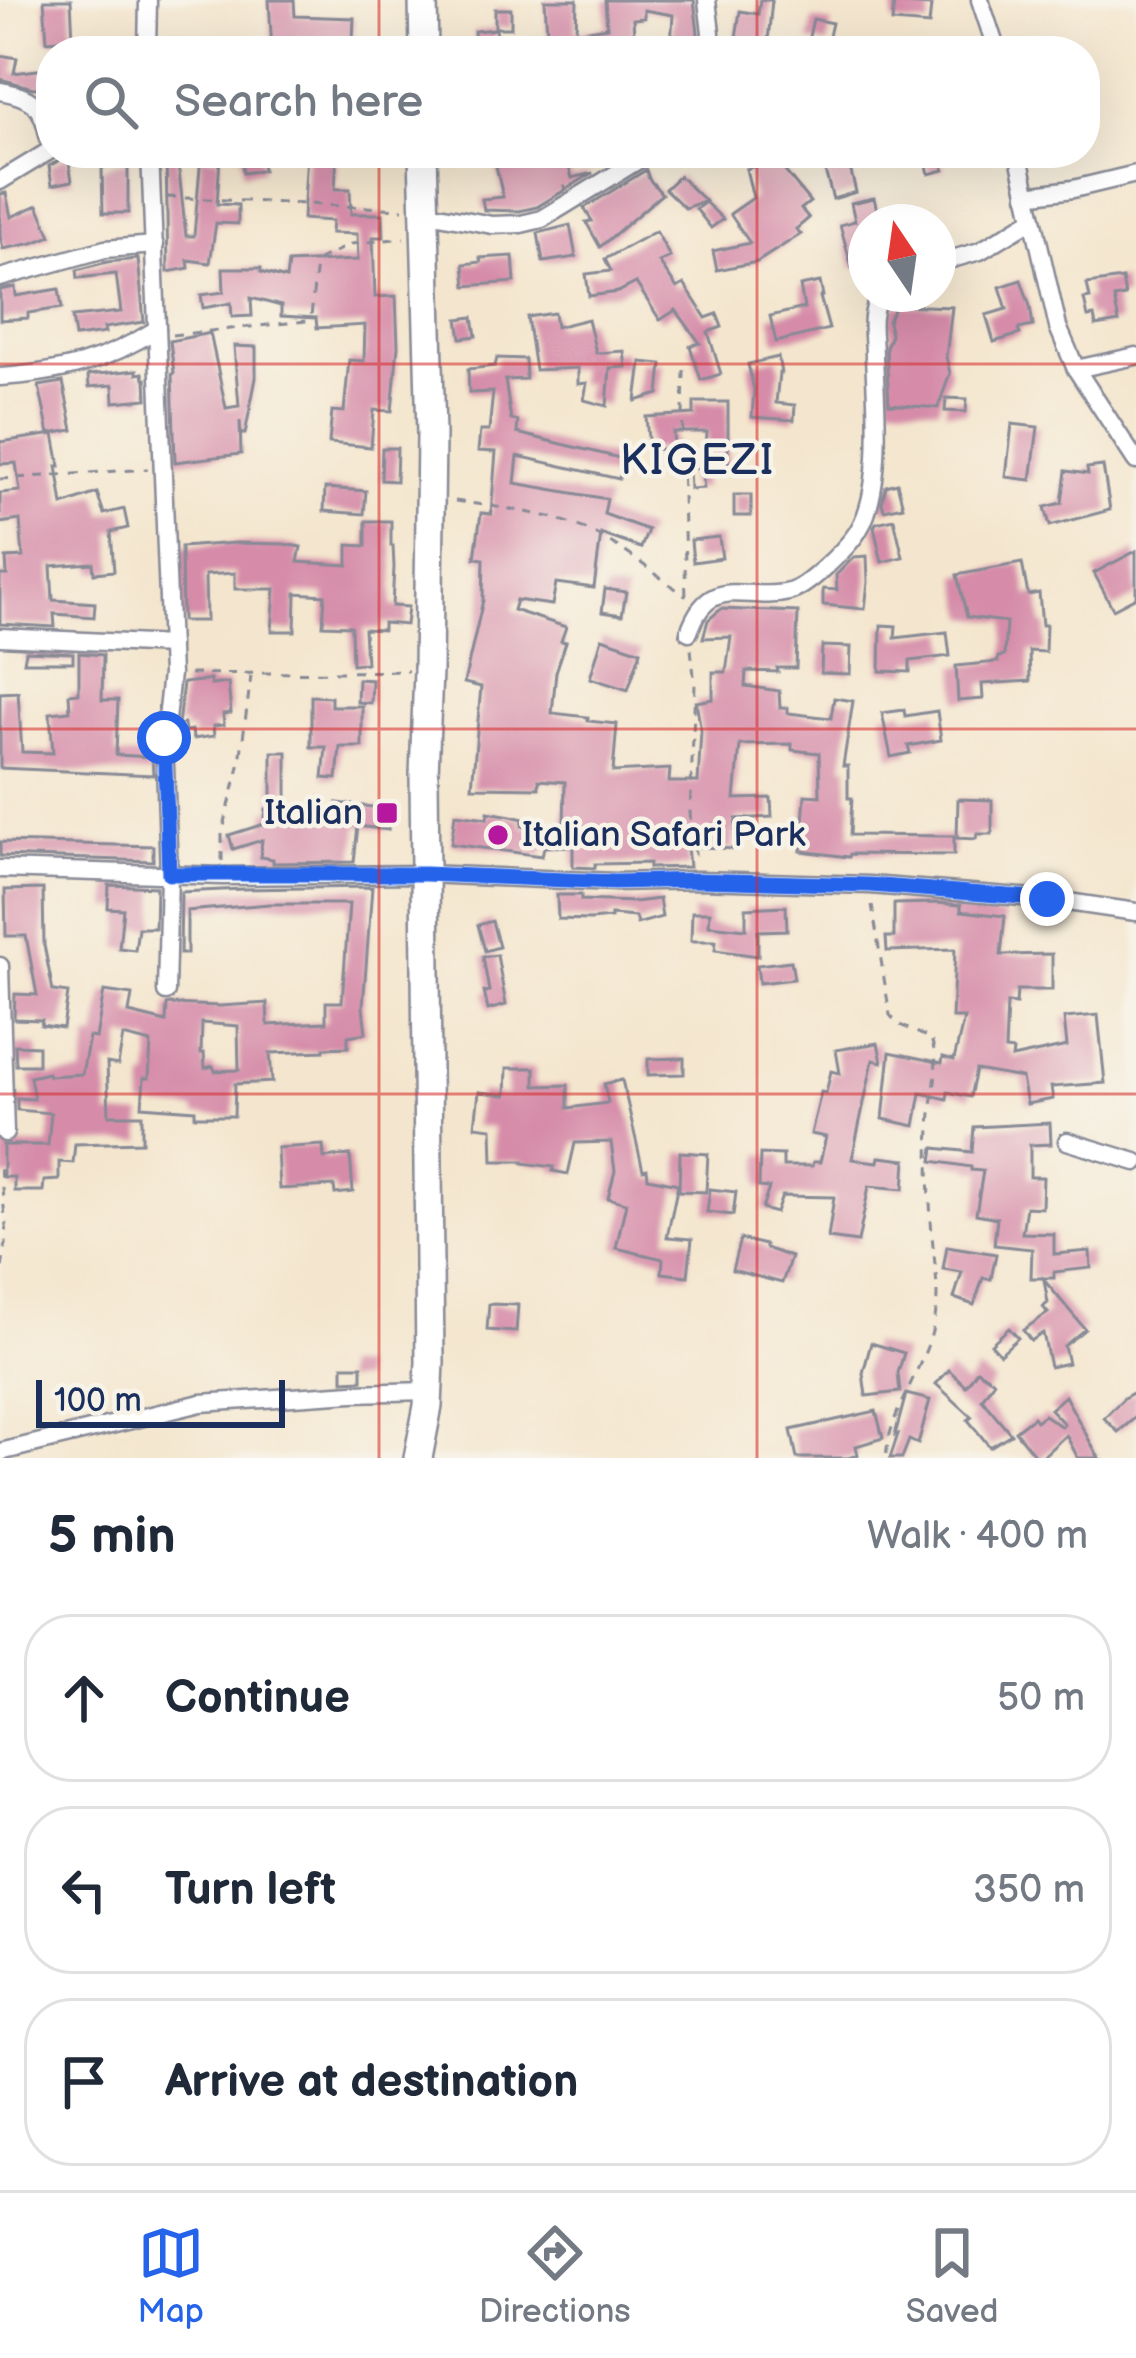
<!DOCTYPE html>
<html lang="en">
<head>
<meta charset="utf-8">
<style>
	body { margin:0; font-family:"Balsamiq Sans",sans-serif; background:#f2f2f3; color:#1f2937 }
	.compass { position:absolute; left:848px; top:204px; width:108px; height:108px; border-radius:50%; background:#fff; box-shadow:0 12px 48px #0002; rotate:347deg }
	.scale { position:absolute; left:36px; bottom:30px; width:249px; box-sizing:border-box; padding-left:12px; border:6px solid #1b2f5e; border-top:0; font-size:33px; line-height:42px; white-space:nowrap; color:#1b2f5e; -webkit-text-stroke:9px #f7f3e8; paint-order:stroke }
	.stop { position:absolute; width:36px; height:36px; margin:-27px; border:9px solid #2563eb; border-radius:50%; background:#fff }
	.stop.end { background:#2563eb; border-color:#fff; box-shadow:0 3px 12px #0008 }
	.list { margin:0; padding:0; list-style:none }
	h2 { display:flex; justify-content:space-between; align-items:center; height:156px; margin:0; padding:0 48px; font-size:51px }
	h2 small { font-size:39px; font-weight:400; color:#747a83 }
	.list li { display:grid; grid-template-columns:78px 1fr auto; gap:36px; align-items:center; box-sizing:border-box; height:168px; margin:0 24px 24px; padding:0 24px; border:3px solid #e0e1e3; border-radius:48px }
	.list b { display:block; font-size:45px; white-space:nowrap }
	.list em { font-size:39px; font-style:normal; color:#747a83 }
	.icon { flex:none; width:66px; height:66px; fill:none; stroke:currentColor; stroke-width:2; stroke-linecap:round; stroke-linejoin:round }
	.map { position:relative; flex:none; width:1136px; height:1458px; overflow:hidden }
	.search { position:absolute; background:#fff; box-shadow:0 12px 48px #0002; left:36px; right:36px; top:36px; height:132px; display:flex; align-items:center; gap:30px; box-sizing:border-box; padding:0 42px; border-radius:48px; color:#747a83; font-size:45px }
	.sheet { height:732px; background:#fff }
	nav { display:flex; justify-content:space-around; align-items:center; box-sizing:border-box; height:168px; border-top:3px solid #e0e1e3; background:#fff; font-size:33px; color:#747a83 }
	nav a { display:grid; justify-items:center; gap:6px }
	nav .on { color:#2563eb }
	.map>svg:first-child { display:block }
	.building { fill:#d68ca9; fill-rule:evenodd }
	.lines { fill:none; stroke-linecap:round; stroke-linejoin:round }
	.minor-casing { stroke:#888a96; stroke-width:21 }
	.primary-casing { stroke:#888a96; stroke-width:32 }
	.path { stroke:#888a96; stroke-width:3; stroke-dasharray:9 9; stroke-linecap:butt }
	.minor { stroke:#fff; stroke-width:16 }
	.primary { stroke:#fff; stroke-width:27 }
	.route { stroke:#2563eb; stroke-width:15 }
	.grid { fill:none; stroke:#d62828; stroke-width:3; stroke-opacity:0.55 }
	.poi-dot { fill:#b5179e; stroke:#f7f3e8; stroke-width:4.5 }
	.labels { text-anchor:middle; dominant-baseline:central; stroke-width:9; stroke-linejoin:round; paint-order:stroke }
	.poi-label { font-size:36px; fill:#1b2f5e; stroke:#f7f3e8; text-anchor:end }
	.quarter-label { font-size:42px; letter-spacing:3px; fill:#1b2f5e; stroke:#f7f3e8 }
</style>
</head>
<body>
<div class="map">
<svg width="1136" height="1458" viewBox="0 0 1136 1458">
	<rect width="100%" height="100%" fill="#f7f3e8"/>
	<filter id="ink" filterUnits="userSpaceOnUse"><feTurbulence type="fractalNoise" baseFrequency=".00833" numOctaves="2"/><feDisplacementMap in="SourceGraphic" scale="24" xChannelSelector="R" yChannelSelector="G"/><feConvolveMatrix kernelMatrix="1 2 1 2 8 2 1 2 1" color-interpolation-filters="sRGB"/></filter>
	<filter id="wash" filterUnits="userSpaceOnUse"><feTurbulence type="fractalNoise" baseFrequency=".004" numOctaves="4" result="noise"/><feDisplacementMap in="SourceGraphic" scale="48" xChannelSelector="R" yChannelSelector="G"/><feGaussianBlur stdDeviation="2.7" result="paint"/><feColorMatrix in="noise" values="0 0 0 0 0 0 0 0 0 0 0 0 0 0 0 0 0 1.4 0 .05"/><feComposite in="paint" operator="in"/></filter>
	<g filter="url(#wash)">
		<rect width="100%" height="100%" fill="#f4e6ce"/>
		<g id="blocks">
			<g class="building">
				<polygon points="44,0 71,0 73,39 47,41"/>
				<polygon points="269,0 294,0 295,16 354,18 353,41 297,39 297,51 272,51"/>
				<polygon points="545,0 577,0 576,32 607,27 605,0 694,0 698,33 695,49 691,49 691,45 671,44 673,15 644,10 644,18 633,19 635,51 548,51"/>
				<polygon points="760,0 772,0 767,51 734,51 740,11 758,14"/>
				<polygon points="894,3 931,6 929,25 892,22"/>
				<rect x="495" y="9" width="16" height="19"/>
				<polygon points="813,19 832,23 827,45 808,41"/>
				<polygon points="496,29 498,46 475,49 474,31"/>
				<polygon points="0,55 17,58 14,73 45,69 47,87 33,88 0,79"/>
				<polygon points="166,153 177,153 186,236 194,236 201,156 220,158 217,204 238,205 238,224 216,223 210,263 188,260 189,268 168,272"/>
				<polygon points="241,153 260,153 263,170 243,173"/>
				<polygon points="307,153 337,153 335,189 350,189 351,214 383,214 384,237 373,237 375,297 396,296 398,346 392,411 374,410 371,447 329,443 332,411 344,412 349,360 364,361 365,325 317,328 316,318 281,316 281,306 251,298 252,316 232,317 231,303 203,308 201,295 224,292 223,268 261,268 261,272 286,279 288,263 358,260 357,234 331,233 332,221 303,219"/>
				<polygon points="493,153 565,153 572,178 593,173 566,189 564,185 565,190 537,207 519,211 484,210 482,199 503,197"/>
				<polygon points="796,153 800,166 784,170 810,202 801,209 809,218 796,229 801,234 757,262 717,270 713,251 750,243 730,214 753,198 746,169"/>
				<polygon points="924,153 940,153 944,170 929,174"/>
				<polygon points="68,156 72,181 52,185 49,166"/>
				<polygon points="128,160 128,213 103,213 102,168"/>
				<polygon points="849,164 856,192 833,199 825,171"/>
				<polygon points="646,170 649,179 662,194 600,247 586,222 592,221 584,208"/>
				<polygon points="679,176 705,201 685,208 665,189"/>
				<polygon points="6,193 11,217 38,205 51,236 33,243 3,249 0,236 0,194"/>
				<polygon points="874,198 880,222 866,222 866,265 852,268 840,225 855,221 851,203"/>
				<polygon points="705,202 723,219 711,228 696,209"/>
				<polygon points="570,225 576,257 543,262 538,233"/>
				<polygon points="656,231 670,257 659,262 677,288 684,284 706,318 717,314 722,327 708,332 721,374 701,380 690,346 700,343 676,310 660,320 636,283 618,292 589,296 586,274 611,271 605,259 607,258"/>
				<polygon points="513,256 515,282 466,286 464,264 481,262 480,258"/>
				<polygon points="138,259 144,322 104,328 105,333 75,337 72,317 121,312 116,274 78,278 77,270 107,262"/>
				<polygon points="1122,279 1125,296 1114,298 1119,322 1096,326 1094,316 1088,317 1084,299 1090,298 1087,284"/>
				<polygon points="1021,280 1030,306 1033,326 1018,329 1020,334 994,342 986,315 1007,309 1000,287"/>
				<polygon points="820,282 823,296 820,297 829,329 776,342 770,316 804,308 800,286"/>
				<polygon points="15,287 16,296 59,289 62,308 28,313 28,318 0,320 0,290"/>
				<polygon points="895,305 952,307 946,357 950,373 938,408 889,404 886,347 891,335 888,322"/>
				<polygon points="554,313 556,327 588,319 596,353 624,351 626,367 610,368 607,406 584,400 587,383 578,384 578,368 535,370 527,317"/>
				<polygon points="473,317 476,336 461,338 458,319"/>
				<polygon points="210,333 226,408 239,406 234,346 256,347 256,378 245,434 241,434 240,421 241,454 175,462 172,374 174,373 170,341"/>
				<polygon points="778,357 781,373 779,373 776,403 795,405 794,420 752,417 754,390 748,364"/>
				<polygon points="497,358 525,359 526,379 505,380 511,420 518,421 517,433 624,459 619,479 518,456 515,483 607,499 604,514 648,530 641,548 601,534 594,588 556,583 552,605 516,600 513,610 566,627 561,641 566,642 556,672 552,713 588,717 588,721 617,724 613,772 670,769 669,782 698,782 701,731 696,702 713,699 713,672 726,672 731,637 703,638 708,620 721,609 798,612 796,668 777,668 778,672 746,671 745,686 779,691 780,708 788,708 788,713 831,718 834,698 853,701 843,766 848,766 848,798 852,798 850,835 954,836 954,855 850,854 849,857 801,851 805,795 820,796 819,753 792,750 792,744 740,745 735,799 771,798 772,817 736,819 733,849 687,846 689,867 649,868 649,863 595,864 595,868 573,867 573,846 544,847 542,856 451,844 455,814 487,818 488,812 511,816 523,819 522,826 557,832 557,827 564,827 565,782 539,780 539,788 472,787 481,687 464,683 483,600 484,559 475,558 481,513 491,514 496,452 478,451 480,431 489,431 493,392 469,393 468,369 495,366"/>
				<polygon points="641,362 662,364 659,394 636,401"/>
				<polygon points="137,370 137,374 143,373 144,379 146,379 147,399 114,402 113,385 89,387 88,375"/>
				<polygon points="63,382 73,430 49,434 39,386"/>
				<polygon points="946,398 967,399 966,412 945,411"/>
				<polygon points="694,402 728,402 728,471 705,470 707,432 673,432 674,448 649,450 646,417 694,414"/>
				<polygon points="1012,424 1038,427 1031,480 1006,477"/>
				<polygon points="54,434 60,466 57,466 63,505 97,493 104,514 124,509 128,528 111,532 114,571 94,573 93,563 51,566 53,600 95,603 94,617 54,614 55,627 0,624 0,575 7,575 6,558 23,557 20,520 0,523 0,493 20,491 16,463 0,464 0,442"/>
				<polygon points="382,448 397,448 396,481 381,480"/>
				<polygon points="1103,466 1110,510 1050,526 1045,507 1062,503 1066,471 1088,474 1087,468"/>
				<polygon points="702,468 704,488 690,489 689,469"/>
				<polygon points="897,483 903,506 884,510 882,503 886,486"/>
				<polygon points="325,488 366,491 364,514 324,511"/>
				<rect x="734" y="495" width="17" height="21"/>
				<polygon points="894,519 903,557 882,562 874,527 876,523"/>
				<polygon points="366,521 391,521 391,546 393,546 394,567 392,606 408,607 406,625 383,623 383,630 364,629 366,663 352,664 351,626 323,625 325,595 296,593 295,631 272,631 275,589 235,589 235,573 205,575 206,621 182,621 181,547 236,543 284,544 301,547 298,562 348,565 348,545 366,546"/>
				<polygon points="719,537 722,558 693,562 691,540"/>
				<polygon points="1136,551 1136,597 1113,609 1094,573"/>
				<polygon points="867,556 868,582 865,609 823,605 823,589 837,590 836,575 854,557"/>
				<polygon points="1022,563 1028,595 1039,593 1042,625 1046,625 1045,652 1029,651 1030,681 982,684 983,699 958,701 956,666 998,662 998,657 1004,656 1006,622 967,617 957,575"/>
				<polygon points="605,589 626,592 622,615 602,612"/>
				<polygon points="881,625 896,626 895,638 947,632 950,656 910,661 910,672 880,671"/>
				<polygon points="602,638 641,651 628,690 590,678"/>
				<polygon points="822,646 851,647 850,674 821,673"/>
				<polygon points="26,651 73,653 73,662 24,662"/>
				<polygon points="79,653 103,655 102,700 118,700 116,755 152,757 153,775 0,768 0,693 18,692 22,752 53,753 50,713 70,711 69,694 79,693"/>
				<polygon points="358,679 372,680 371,703 357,702"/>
				<polygon points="210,680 211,685 228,683 231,713 223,714 224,725 213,726 214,736 193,739 192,730 185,731 184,724 178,725 183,683"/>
				<polygon points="311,696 331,697 331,706 362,706 362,747 340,747 337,779 323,778 326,747 311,747"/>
				<polygon points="904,710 905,716 937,711 941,740 908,746 910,753 891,757 882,713"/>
				<polygon points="272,752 287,752 287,809 336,815 337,803 390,809 388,830 358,826 354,862 273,863 273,859 260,857 262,840 233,849 229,835 264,824 266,809 272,810"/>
				<polygon points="958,799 992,800 992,834 977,834 976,839 957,838"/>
				<polygon points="0,842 153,846 153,861 0,856"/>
				<polygon points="109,885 156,887 155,928 138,928 135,950 119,948 123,909 108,908"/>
				<path d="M 372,887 L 363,1007 L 366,1033 L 348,1036 L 348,1047 L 324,1048 L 324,1051 L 270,1053 L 272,1082 L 235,1084 L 234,1116 L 195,1116 L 195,1110 L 142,1106 L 144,1078 L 149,1078 L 151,1043 L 123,1036 L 118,1065 L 107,1063 L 109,1115 L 142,1115 L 142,1142 L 75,1144 L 73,1163 L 59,1162 L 59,1180 L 44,1181 L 43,1191 L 14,1191 L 14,1177 L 3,1177 L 3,1145 L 48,1145 L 51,1113 L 17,1110 L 17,1098 L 34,1099 L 30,1077 L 48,1073 L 49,1076 L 82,1074 L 89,1037 L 96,1038 L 104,991 L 132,995 L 129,1013 L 166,1022 L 167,1005 L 170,1004 L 220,1006 L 267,1003 L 268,1025 L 326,1022 L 326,1002 L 342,1002 L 349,904 L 269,904 L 187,911 L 187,954 L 180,954 L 181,892 L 243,889 ZM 202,1023 L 238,1026 L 239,1070 L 215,1071 L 213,1066 L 205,1068 L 204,1053 L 201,1053 Z"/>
				<polygon points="43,889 44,945 53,991 68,993 63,1028 41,1025 42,1020 14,1019 15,994 37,995 26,936 6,936 5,890"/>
				<polygon points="557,895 581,895 581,900 634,902 659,899 662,917 637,924 635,917 611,915 611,918 590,920 558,919"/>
				<polygon points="935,903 961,905 961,911 1005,916 1001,955 1052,954 1052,990 1017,990 1016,1004 1007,1003 1005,1050 1013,1051 1012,1058 1067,1046 1064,1018 1098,1015 1105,1083 1051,1087 1053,1099 1027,1104 1022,1078 976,1070 970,1097 948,1092 947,1099 921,1093 915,1126 883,1119 890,1052 942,1063 943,1057 954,1060 964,1018 952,1018 955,949 887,951 886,937 894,937 894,904"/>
				<polygon points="786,906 787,930 758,931 758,956 715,950 716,941 691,941 692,912 710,912 709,925 746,929 746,908"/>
				<polygon points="492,921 499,947 485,951 478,925"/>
				<polygon points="497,955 506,1005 488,1010 484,992 489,991 483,957"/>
				<polygon points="791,961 794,979 759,983 757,965"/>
				<polygon points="878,1043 882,1062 873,1060 852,1159 878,1162 879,1157 906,1160 904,1189 869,1186 858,1242 828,1238 834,1197 782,1196 776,1213 762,1209 769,1188 759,1187 760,1154 783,1155 783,1166 812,1166 813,1162 820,1162 826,1137 811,1134 821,1092 826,1093 831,1071 840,1073 836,1050"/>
				<polygon points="15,1045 38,1046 38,1065 16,1065"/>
				<polygon points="684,1058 684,1074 648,1075 648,1059"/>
				<polygon points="507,1068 535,1068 535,1086 568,1085 568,1108 608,1103 604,1084 622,1080 643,1170 647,1169 648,1178 678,1184 667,1237 692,1239 688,1276 662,1273 663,1259 616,1248 626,1203 608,1198 615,1171 611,1142 575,1143 568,1174 553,1171 554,1167 523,1163 523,1161 493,1161 492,1128 475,1126 479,1092 506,1095"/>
				<polygon points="1050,1123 1051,1144 1030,1145 1030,1177 1043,1177 1042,1208 1026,1207 1022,1233 1054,1234 1054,1254 1090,1251 1091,1268 1054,1272 1054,1278 1031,1278 1032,1249 994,1245 997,1218 976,1214 983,1171 971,1170 971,1167 932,1161 934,1148 972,1152 974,1127"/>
				<polygon points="323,1145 324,1158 350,1155 353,1192 335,1194 334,1186 279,1189 277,1148"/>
				<polygon points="680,1152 708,1154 706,1192 679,1191"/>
				<polygon points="710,1189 736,1192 733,1215 707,1212"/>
				<polygon points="740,1239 765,1245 765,1248 791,1257 782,1283 732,1270"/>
				<polygon points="947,1246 996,1254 991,1279 983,1278 974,1305 954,1298 962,1272 943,1269"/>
				<polygon points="1044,1280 1085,1329 1064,1346 1068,1363 1050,1367 1043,1333 1031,1341 1023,1330 1048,1313 1043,1307 1048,1303"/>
				<polygon points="489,1304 518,1305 516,1332 487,1330"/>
				<polygon points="1009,1328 1018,1338 1000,1354 991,1344"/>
				<polygon points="871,1343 904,1353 898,1373 900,1392 866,1396 863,1373"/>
				<polygon points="343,1366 362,1366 362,1380 343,1381"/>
				<polygon points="949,1370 966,1386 977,1370 994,1381 982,1399 1011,1434 990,1447 968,1420 972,1417 936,1384"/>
				<polygon points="1136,1391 1136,1417 1118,1432 1104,1418 1124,1398"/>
				<polygon points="906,1394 930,1400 918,1444 909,1440 902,1458 890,1458 898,1434 895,1435"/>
				<polygon points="1065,1396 1099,1458 1078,1458 1066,1435 1041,1458 1037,1458 1015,1431 1033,1417 1036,1421 1044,1415 1062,1427 1064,1424 1050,1409"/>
				<polygon points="876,1411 883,1438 856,1446 858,1455 848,1458 797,1458 791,1430"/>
			</g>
		</g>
	</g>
	<g filter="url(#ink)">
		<use href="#blocks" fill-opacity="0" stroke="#888a96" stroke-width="3"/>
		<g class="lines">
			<defs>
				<g id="minor">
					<polyline points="707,0 711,33 708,51"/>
					<polyline points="980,0 997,51"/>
					<polyline points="147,51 148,0"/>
					<path d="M 0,91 C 41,98 44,112 51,150"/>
					<polyline points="150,153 171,674 164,738 169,874 166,992"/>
					<polyline points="1018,153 1058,327 1076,369 1136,461"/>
					<polyline points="0,181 51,150"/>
					<polyline points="1027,195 1073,189 1136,174"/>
					<polyline points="423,212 492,225 521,224 542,219 650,153"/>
					<polyline points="938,263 980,251 1033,219"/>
					<polyline points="0,278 105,249 155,245"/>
					<polyline points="1076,369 1136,356"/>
					<path d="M 0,377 C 61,373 105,362 157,329"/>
					<path d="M 689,632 C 710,571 745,603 789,592 C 807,588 848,547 858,531 C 884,491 876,404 874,357 C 874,331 868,319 880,294"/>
					<polyline points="0,637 170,645"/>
					<polyline points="0,869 222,876 425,874 615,882 698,880 870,885 1047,899 1136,912"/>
					<polyline points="0,966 5,1133"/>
					<polyline points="1067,1141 1136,1162"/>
					<polyline points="0,1452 201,1403 353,1393 428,1391"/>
				</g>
				<g id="primary">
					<polyline points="423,0 424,51"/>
					<polyline points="418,1458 428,1406 430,1362 424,775 428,671 431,434 423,153"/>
				</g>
			</defs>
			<use href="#minor" class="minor-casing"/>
			<use href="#primary" class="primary-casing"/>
			<g class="path">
				<polyline points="167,197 403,209"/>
				<polyline points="172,335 307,321 311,318 315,272 319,260 351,244 404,238"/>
				<polyline points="684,370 682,461 686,598"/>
				<polyline points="0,479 148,469"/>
				<path d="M 455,501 C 495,507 537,511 575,525 C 616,540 651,572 686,596"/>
				<polyline points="691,649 695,684 690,814 696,861"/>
				<polyline points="190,674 408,671"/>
				<polyline points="222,861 222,834 240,762 251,676"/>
				<path d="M 872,905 L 890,1015 L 898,1024 L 931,1039 C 940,1064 934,1087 931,1113 C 928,1149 929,1197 932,1234 C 934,1262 940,1289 935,1318 C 927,1367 889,1408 886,1458"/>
				<polyline points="0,1169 7,1236 0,1282"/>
			</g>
			<use href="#minor" class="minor"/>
			<use href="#primary" class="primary"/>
		</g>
	</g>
	<g class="lines" filter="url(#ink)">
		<polyline class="route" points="164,738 169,874 425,874 615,882 698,880 870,885 1047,899"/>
	</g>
	<path class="grid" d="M 379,0 L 379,51M 757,0 L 757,51M 379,153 L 379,1458M 757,153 L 757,1458M 0,364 L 1136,364M 0,729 L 1136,729M 0,1094 L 1136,1094"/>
	<g class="poi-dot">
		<rect x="375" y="801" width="24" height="24" rx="6"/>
		<circle cx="498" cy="835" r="12"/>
	</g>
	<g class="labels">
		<g class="poi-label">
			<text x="363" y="813">Italian</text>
			<text x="522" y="835" text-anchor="start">Italian Safari Park</text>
		</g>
		<g class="quarter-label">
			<text x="698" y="461">KIGEZI</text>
		</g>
	</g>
</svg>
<svg class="compass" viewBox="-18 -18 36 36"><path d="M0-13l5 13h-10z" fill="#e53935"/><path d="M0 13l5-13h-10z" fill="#747a83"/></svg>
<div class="scale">100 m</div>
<div class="stop" style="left:164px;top:738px"></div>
<div class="stop end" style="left:1047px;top:899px"></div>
<div class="search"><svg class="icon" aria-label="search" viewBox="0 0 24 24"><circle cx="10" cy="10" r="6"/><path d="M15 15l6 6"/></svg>Search here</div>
</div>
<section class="sheet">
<h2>5 min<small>Walk · 400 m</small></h2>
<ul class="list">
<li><svg class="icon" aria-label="ahead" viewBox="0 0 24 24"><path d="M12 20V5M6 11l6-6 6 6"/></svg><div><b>Continue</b></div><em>50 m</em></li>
<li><svg class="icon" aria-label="left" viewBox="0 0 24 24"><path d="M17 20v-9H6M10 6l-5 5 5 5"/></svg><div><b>Turn left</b></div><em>350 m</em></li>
<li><svg class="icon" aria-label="arrive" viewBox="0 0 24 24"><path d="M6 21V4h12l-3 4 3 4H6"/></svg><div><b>Arrive at destination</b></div></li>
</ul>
</section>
<nav>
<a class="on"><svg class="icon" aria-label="map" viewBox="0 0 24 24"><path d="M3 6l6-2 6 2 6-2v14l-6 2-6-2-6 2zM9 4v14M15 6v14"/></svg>Map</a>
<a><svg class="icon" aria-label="directions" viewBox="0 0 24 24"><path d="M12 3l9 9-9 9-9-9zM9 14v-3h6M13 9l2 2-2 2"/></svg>Directions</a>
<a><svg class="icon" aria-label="saved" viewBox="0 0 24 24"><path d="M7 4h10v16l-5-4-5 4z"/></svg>Saved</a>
</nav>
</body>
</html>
